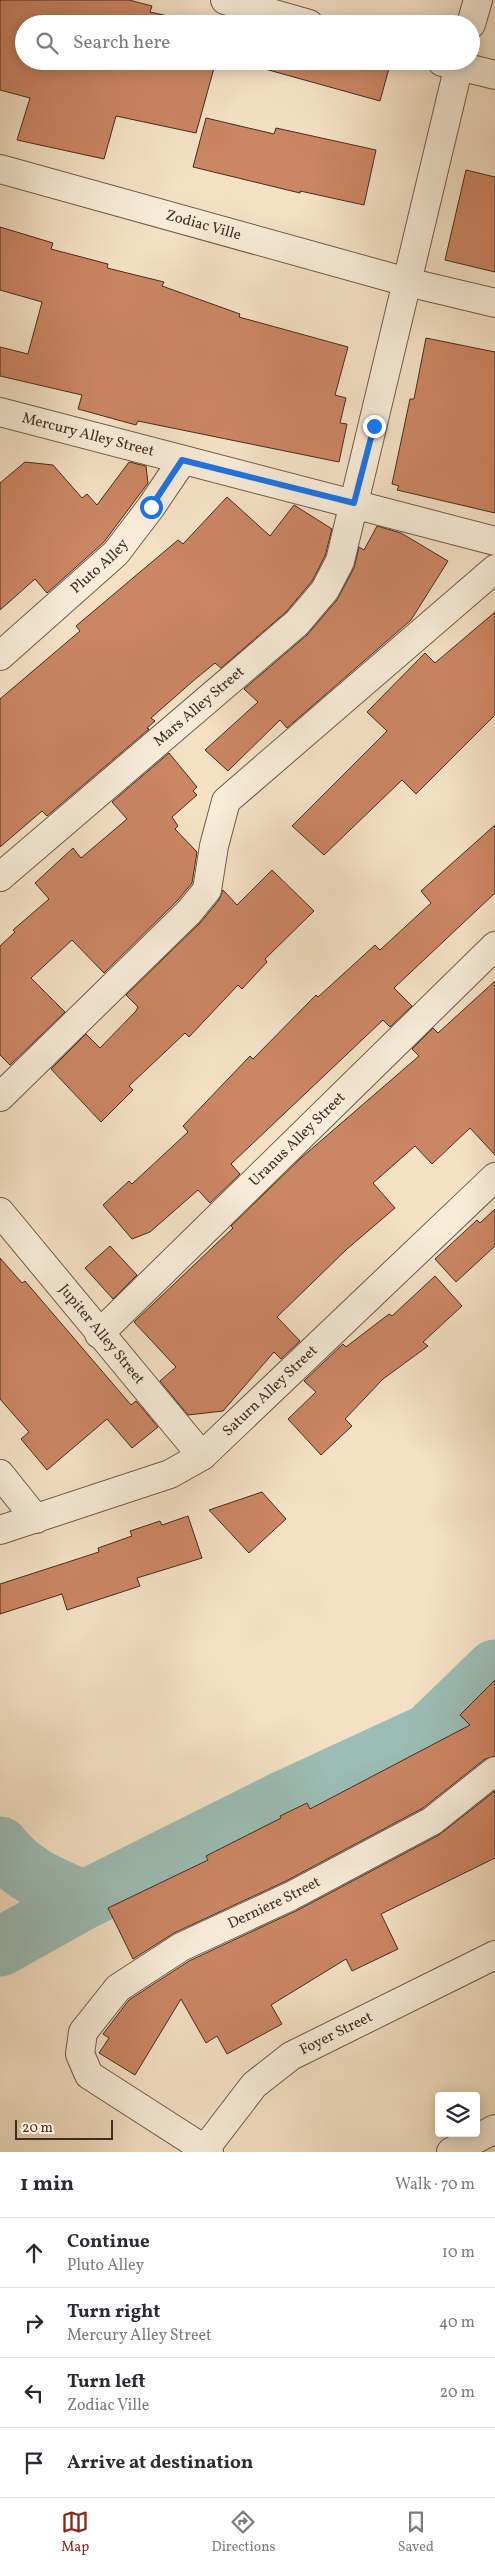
<!DOCTYPE html>
<html lang="en">
<head>
<meta charset="utf-8">
<style>
	body { margin:0; font-family:Vollkorn,serif; background:#f7f7f7; color:#2b2b33 }
	.controls { position:absolute; right:15px; bottom:15px; display:grid; overflow:hidden; border-radius:5px; box-shadow:0 2px 12px #0003 }
	.controls button { width:45px; height:45px; display:grid; place-items:center; padding:0; border:0; border-bottom:1px solid #e1e1e2; background:#fff; color:#2b2b33; font:25px sans-serif }
	.scale { position:absolute; left:15px; bottom:12px; width:98px; box-sizing:border-box; padding-left:5px; border:2px solid #442c23; border-top:0; font-size:14px; line-height:18px; white-space:nowrap; color:#442c23; -webkit-text-stroke:4px #f8ecd9; paint-order:stroke }
	.stop { position:absolute; width:15px; height:15px; margin:-11px; border:4px solid #1a73e8; border-radius:50%; background:#fff }
	.stop.end { background:#1a73e8; border-color:#fff; box-shadow:0 1px 5px #0008 }
	.list { margin:0; padding:0; list-style:none }
	h2 { display:flex; justify-content:space-between; align-items:center; height:65px; margin:0; padding:0 20px; font-size:21px }
	h2 small { font-size:16px; font-weight:400; color:#7c7c81 }
	.list li { display:grid; grid-template-columns:32px 1fr auto; gap:15px; align-items:center; box-sizing:border-box; height:70px; padding:0 20px; border-top:1px solid #e1e1e2 }
	.list b { display:block; font-size:19px; white-space:nowrap }
	.list p { margin:0; font-size:16px; white-space:nowrap; color:#7c7c81 }
	.list em { font-size:16px; font-style:normal; color:#7c7c81 }
	.icon { flex:none; width:28px; height:28px; fill:none; stroke:currentColor; stroke-width:2; stroke-linecap:round; stroke-linejoin:round }
	.map { position:relative; flex:none; width:495px; height:2152px; overflow:hidden }
	.search { position:absolute; background:#fff; box-shadow:0 2px 12px #0003; left:15px; right:15px; top:15px; height:55px; display:flex; align-items:center; gap:12px; box-sizing:border-box; padding:0 18px; border-radius:28px; color:#7c7c81; font-size:19px }
	.sheet { height:345px; background:#fff }
	nav { display:flex; justify-content:space-around; align-items:center; box-sizing:border-box; height:70px; border-top:1px solid #e1e1e2; background:#fff; font-size:14px; color:#7c7c81 }
	nav a { display:grid; justify-items:center; gap:2px }
	nav .on { color:#8f2418 }
	.map>svg:first-child { display:block }
	.lines { fill:none; stroke-linecap:round; stroke-linejoin:round }
	.river { stroke:#9cbdb5; stroke-width:59 }
	.building { fill:#cb8663; stroke:#442c23 }
	.street-casing { stroke:#70594b; stroke-width:30 }
	.street { stroke:#f8ecd9; stroke-width:28 }
	.route { stroke:#1a73e8; stroke-width:6 }
	.labels { text-anchor:middle; dominant-baseline:central; stroke-width:5; stroke-linejoin:round; paint-order:stroke }
	.street-label { font-size:15px; fill:#442c23; stroke:#f8ecd9 }
</style>
</head>
<body>
<div class="map">
<svg width="495" height="2152" viewBox="0 0 495 2152">
	<rect width="100%" height="100%" fill="#f4e1c4"/>
	<filter id="stains"><feTurbulence type="fractalNoise" baseFrequency=".004" numOctaves="4"/><feColorMatrix values="0 0 0 0 .2 0 0 0 0 .09 0 0 0 0 .02 0 0 0 .5 -.17"/></filter>
	<radialGradient id="worn" r=".72"><stop offset=".6" stop-color="#630" stop-opacity="0"/><stop offset="1" stop-color="#630" stop-opacity=".3"/></radialGradient>
	<g class="lines">
		<g class="river">
			<path d="M 0,1846 C 22,1875 52,1886 84,1900"/>
			<polyline points="0,1947 84,1900 284,1800 429,1733 495,1669"/>
		</g>
	</g>
	<g class="building">
		<polygon points="0,0 129,0 152,6 150,12 186,20 186,24 24,24 24,61 216,61 196,133 116,116 104,159 17,140 30,98 0,90"/>
		<polygon points="266,61 391,61 380,101 265,69"/>
		<polygon points="206,118 274,134 276,128 376,150 364,205 300,191 300,193 193,167"/>
		<polygon points="466,170 495,177 495,272 445,260"/>
		<polygon points="0,227 53,243 51,249 108,264 107,268 164,282 162,286 240,314 239,317 348,347 335,395 346,398 340,423 347,424 339,462 138,421 136,425 78,409 82,395 0,376 0,347 28,354 42,302 0,290"/>
		<polygon points="426,338 495,352 495,513 397,490 399,486 392,484 410,399 414,399"/>
		<polygon points="25,462 53,465 82,498 87,494 97,505 129,462 146,466 148,483 104,542 47,593 35,579 0,610 0,483"/>
		<polygon points="227,497 270,536 294,505 332,529 325,556 312,581 286,612 221,668 215,663 193,681 151,718 155,721 147,728 149,729 47,816 42,811 0,847 0,699 80,631 76,626 178,540 183,544"/>
		<polygon points="377,526 401,533 448,561 411,620 287,728 280,720 228,771 205,750 258,702 244,689 307,635 337,600 354,568 359,547 364,550"/>
		<polygon points="495,612 495,715 416,794 402,780 324,855 292,826 387,731 367,712 425,653 435,663"/>
		<polygon points="169,753 197,787 193,791 197,795 172,817 178,826 175,829 197,852 192,883 177,901 104,973 72,940 31,978 65,1012 10,1065 0,1055 0,946 15,932 13,930 49,899 35,883 73,848 81,858 127,819 112,802"/>
		<polygon points="495,825 495,893 394,988 412,1006 390,1027 383,1020 231,1164 240,1174 210,1203 198,1190 150,1232 132,1239 103,1205 129,1181 132,1184 188,1132 183,1126 250,1056 253,1059 316,995 318,997 375,945 380,950 431,903 421,891"/>
		<polygon points="272,870 314,911 265,959 267,962 242,989 238,985 189,1037 185,1033 129,1086 133,1090 101,1122 51,1069 86,1034 100,1048 136,1011 138,1007 126,995 201,922 219,900 223,890 237,905"/>
		<polygon points="495,981 495,1155 470,1128 432,1164 415,1146 373,1183 395,1208 347,1249 277,1317 300,1341 281,1359 274,1352 223,1411 188,1415 160,1381 176,1367 134,1322 233,1228 231,1226 301,1158 419,1056 412,1049 433,1028 438,1033"/>
		<polygon points="495,1209 495,1246 456,1282 435,1259 477,1220 480,1223"/>
		<polygon points="110,1246 137,1275 113,1299 85,1268"/>
		<polygon points="0,1258 22,1283 25,1281 131,1405 136,1401 158,1427 132,1448 107,1419 47,1470 21,1439 29,1432 0,1399"/>
		<polygon points="435,1276 462,1306 423,1342 428,1346 383,1379 345,1419 352,1426 321,1455 288,1419 316,1392 304,1381 343,1344 346,1347 389,1314 392,1316"/>
		<polygon points="262,1492 286,1519 249,1553 209,1510"/>
		<polygon points="188,1516 202,1558 137,1578 140,1586 67,1610 62,1594 0,1614 0,1584 99,1552 98,1548 132,1536 130,1531 160,1521 162,1525"/>
		<polygon points="495,1680 495,1756 485,1759 423,1808 284,1882 174,1933 133,1959 108,1908 208,1860 206,1856 281,1818 280,1816 307,1803 310,1809 470,1725 460,1715"/>
		<polygon points="495,1791 495,1858 381,1914 398,1949 352,1971 346,1959 271,2005 282,2024 227,2054 217,2036 206,2043 181,1999 135,2075 99,2053 109,2038 103,2034 129,2000 189,1961 298,1910 439,1835"/>
	</g>
	<g class="lines">
		<defs>
			<g id="street">
				<polyline points="225,0 309,24"/>
				<polyline points="471,24 478,0"/>
				<polyline points="442,62 495,75"/>
				<path id="s1" d="M 0,169 L 407,282 L 495,303"/>
				<path id="s2" d="M 0,412 L 495,541"/>
				<path id="s3" d="M 0,656 L 116,553 L 151,507 L 182,461"/>
				<path id="s4" d="M 0,877 L 297,623 L 325,590 L 340,561 L 460,61"/>
				<polyline points="0,1097 189,912 207,890 214,846 226,801 495,569"/>
				<path id="s5" d="M 0,1212 L 202,1456"/>
				<path id="s6" d="M 99,1334 L 495,946"/>
				<polyline points="0,1474 36,1519"/>
				<path id="s7" d="M 0,1530 L 170,1474 L 202,1456 L 495,1177"/>
				<path id="s8" d="M 205,2149 L 254,2085 L 291,2056 L 495,1955"/>
				<path id="s9" d="M 209,2152 L 89,2075 L 80,2054 L 83,2032 L 118,1988 L 181,1947 L 291,1896 L 432,1821 L 495,1771"/>
				<polyline points="451,2152 495,2129"/>
			</g>
		</defs>
		<use href="#street" class="street-casing"/>
		<use href="#street" class="street"/>
	</g>
	<g class="lines">
		<polyline class="route" points="151,507 182,460 354,503 374,426"/>
	</g>
	<g class="labels">
		<g class="street-label">
			<text stroke="none"><textPath href="#s1" startOffset="211">Zodiac Ville</textPath></text>
			<text stroke="none"><textPath href="#s2" startOffset="91">Mercury Alley Street</textPath></text>
			<text stroke="none"><textPath href="#s3" startOffset="134">Pluto Alley</textPath></text>
			<text stroke="none"><textPath href="#s4" startOffset="262">Mars Alley Street</textPath></text>
			<text stroke="none"><textPath href="#s6" startOffset="278">Uranus Alley Street</textPath></text>
			<text stroke="none"><textPath href="#s5" startOffset="159">Jupiter Alley Street</textPath></text>
			<text stroke="none"><textPath href="#s7" startOffset="310">Saturn Alley Street</textPath></text>
			<text stroke="none"><textPath href="#s9" startOffset="422">Derniere Street</textPath></text>
			<text stroke="none"><textPath href="#s8" startOffset="178">Foyer Street</textPath></text>
		</g>
	</g>
	<rect width="100%" height="100%" filter="url(#stains)"/>
	<rect width="100%" height="100%" fill="url(#worn)"/>
</svg>
<div class="controls">
<button><svg class="icon" aria-label="layers" viewBox="0 0 24 24"><path d="M12 4l9 5-9 5-9-5zM3 14l9 5 9-5"/></svg></button>
</div>
<div class="scale">20 m</div>
<div class="stop" style="left:151px;top:507px"></div>
<div class="stop end" style="left:374px;top:426px"></div>
<div class="search"><svg class="icon" aria-label="search" viewBox="0 0 24 24"><circle cx="10" cy="10" r="6"/><path d="M15 15l6 6"/></svg>Search here</div>
</div>
<section class="sheet">
<h2>1 min<small>Walk · 70 m</small></h2>
<ul class="list">
<li><svg class="icon" aria-label="ahead" viewBox="0 0 24 24"><path d="M12 20V5M6 11l6-6 6 6"/></svg><div><b>Continue</b><p>Pluto Alley</p></div><em>10 m</em></li>
<li><svg class="icon" aria-label="right" viewBox="0 0 24 24"><path d="M7 20v-9h11M14 6l5 5-5 5"/></svg><div><b>Turn right</b><p>Mercury Alley Street</p></div><em>40 m</em></li>
<li><svg class="icon" aria-label="left" viewBox="0 0 24 24"><path d="M17 20v-9H6M10 6l-5 5 5 5"/></svg><div><b>Turn left</b><p>Zodiac Ville</p></div><em>20 m</em></li>
<li><svg class="icon" aria-label="arrive" viewBox="0 0 24 24"><path d="M6 21V4h12l-3 4 3 4H6"/></svg><div><b>Arrive at destination</b></div></li>
</ul>
</section>
<nav>
<a class="on"><svg class="icon" aria-label="map" viewBox="0 0 24 24"><path d="M3 6l6-2 6 2 6-2v14l-6 2-6-2-6 2zM9 4v14M15 6v14"/></svg>Map</a>
<a><svg class="icon" aria-label="directions" viewBox="0 0 24 24"><path d="M12 3l9 9-9 9-9-9zM9 14v-3h6M13 9l2 2-2 2"/></svg>Directions</a>
<a><svg class="icon" aria-label="saved" viewBox="0 0 24 24"><path d="M7 4h10v16l-5-4-5 4z"/></svg>Saved</a>
</nav>
</body>
</html>
